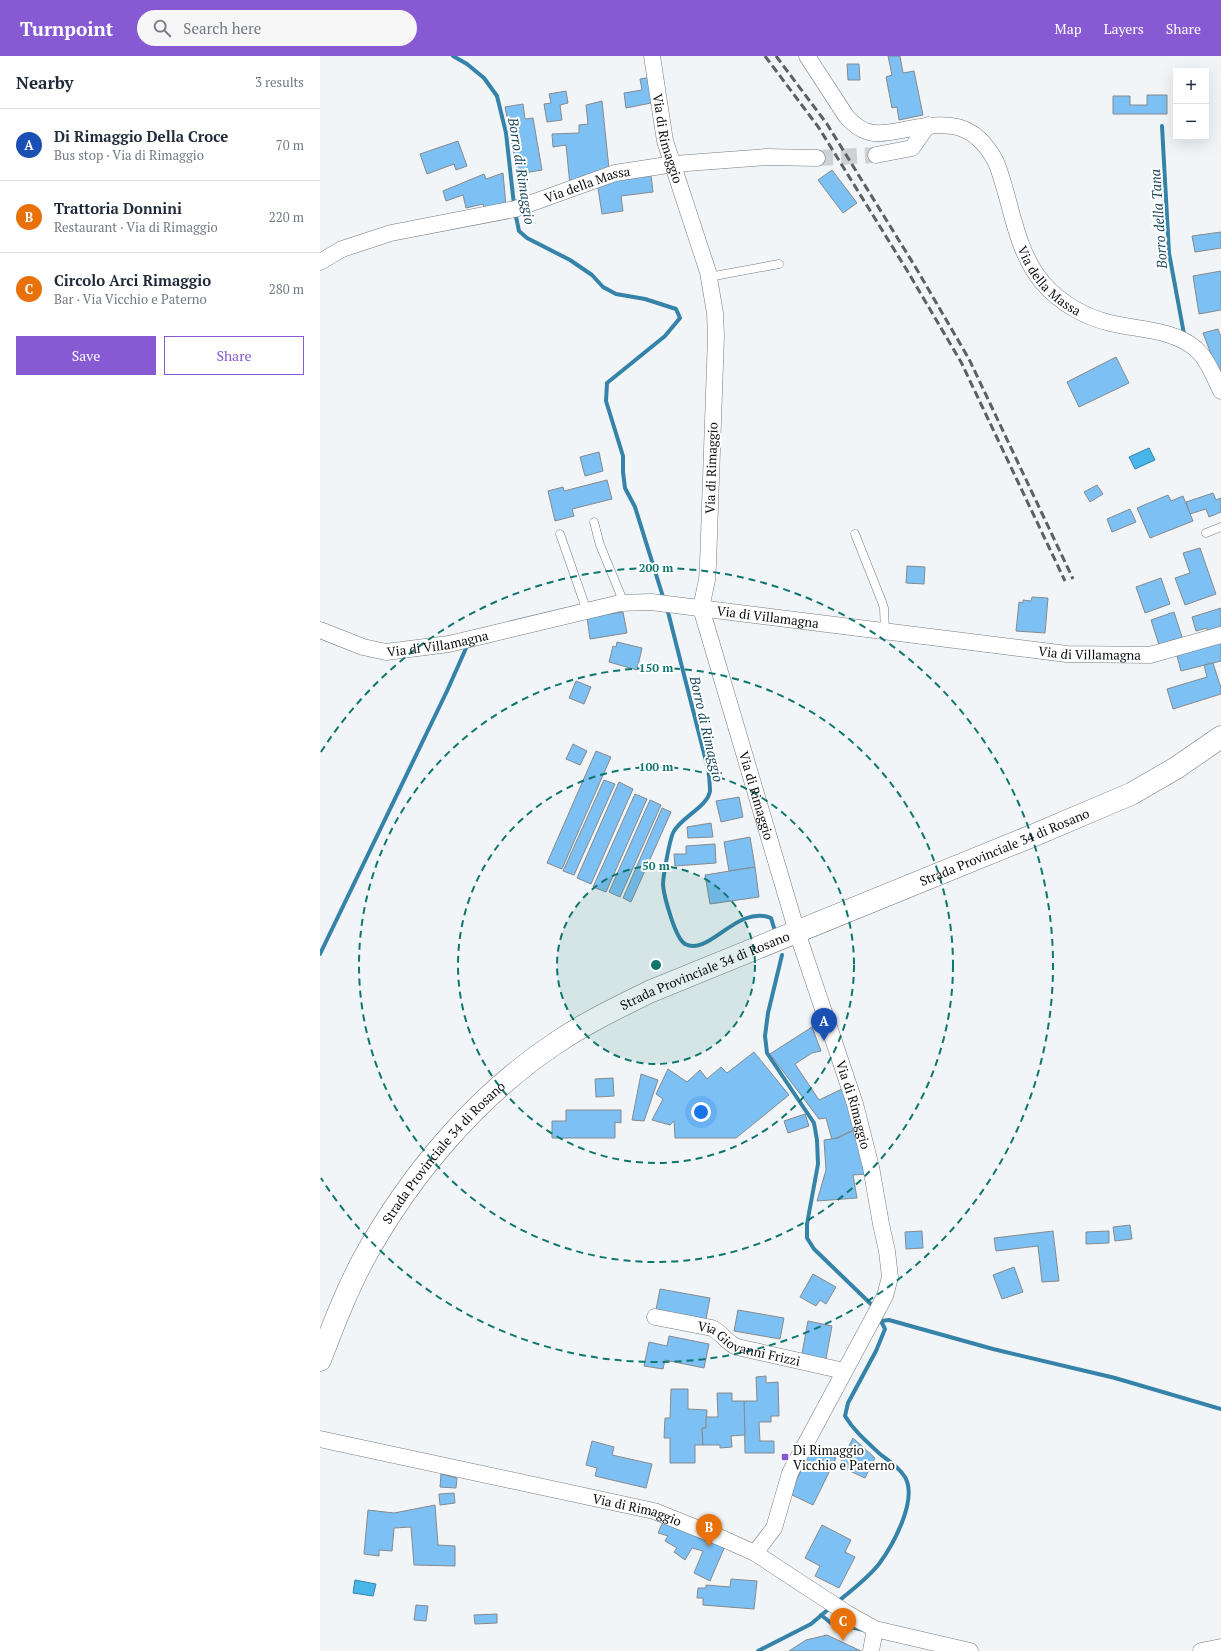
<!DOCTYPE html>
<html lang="en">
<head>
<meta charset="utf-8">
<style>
	body { margin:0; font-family:"PT Serif",serif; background:#f6f6f7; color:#1f2937 }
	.controls { position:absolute; right:12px; top:12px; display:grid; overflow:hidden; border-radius:0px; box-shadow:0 4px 16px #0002 }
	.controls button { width:36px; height:36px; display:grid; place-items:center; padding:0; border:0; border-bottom:1px solid #e0e1e3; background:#fff; color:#1f2937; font:20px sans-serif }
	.you { position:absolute; left:381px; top:1056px; width:14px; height:14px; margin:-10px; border:3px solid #fff; border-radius:50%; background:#1a73e8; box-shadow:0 0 0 6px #1a73e833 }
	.badge { display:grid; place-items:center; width:26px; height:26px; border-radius:50%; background:#875ad3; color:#fff; font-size:13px; font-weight:700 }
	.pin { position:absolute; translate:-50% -33px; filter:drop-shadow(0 1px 2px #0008) }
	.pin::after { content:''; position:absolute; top:21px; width:14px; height:12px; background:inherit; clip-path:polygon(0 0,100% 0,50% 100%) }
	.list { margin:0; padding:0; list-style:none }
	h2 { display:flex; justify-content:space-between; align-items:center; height:52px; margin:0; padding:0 16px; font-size:17px }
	h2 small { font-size:13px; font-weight:400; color:#747a83 }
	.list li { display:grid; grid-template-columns:26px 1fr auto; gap:12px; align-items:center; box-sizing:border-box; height:72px; padding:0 16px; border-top:1px solid #e0e1e3 }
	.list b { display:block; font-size:15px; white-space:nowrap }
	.list p { margin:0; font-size:13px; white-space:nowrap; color:#747a83 }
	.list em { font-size:13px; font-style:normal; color:#747a83 }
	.actions { display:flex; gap:8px; padding:12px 16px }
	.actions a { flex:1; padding:9px 0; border:1px solid #875ad3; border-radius:0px; text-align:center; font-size:14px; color:#875ad3 }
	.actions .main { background:#875ad3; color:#fff }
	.icon { flex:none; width:22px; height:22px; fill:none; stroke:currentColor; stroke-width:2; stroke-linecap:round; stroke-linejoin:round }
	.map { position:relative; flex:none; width:901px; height:1595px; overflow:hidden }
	header { display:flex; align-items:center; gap:24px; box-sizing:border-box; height:56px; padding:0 20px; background:#875ad3; color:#fff }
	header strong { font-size:19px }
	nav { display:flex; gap:22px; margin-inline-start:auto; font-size:14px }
	.search { width:280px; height:36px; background:#f6f6f7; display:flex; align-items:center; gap:10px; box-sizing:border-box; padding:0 14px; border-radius:22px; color:#747a83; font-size:15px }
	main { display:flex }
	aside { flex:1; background:#fff }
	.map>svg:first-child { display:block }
	.water { fill:#48b5eb; stroke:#3683a9 }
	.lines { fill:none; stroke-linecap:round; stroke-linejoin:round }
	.stream { stroke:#3683a9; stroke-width:4 }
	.building { fill:#7dc0f3; stroke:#868a8d }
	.street-tunnel { stroke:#cfd2d5; stroke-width:16; stroke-dasharray:16 8; stroke-linecap:butt }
	.lane-casing { stroke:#777b7e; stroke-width:9 }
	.street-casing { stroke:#777b7e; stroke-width:17 }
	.secondary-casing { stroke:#777b7e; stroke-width:23 }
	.lane { stroke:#fff; stroke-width:8 }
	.street { stroke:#fff; stroke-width:16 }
	.secondary { stroke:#fff; stroke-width:22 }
	.rail { stroke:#5d5f61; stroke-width:3; stroke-dasharray:8 4; stroke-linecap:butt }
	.ring { fill:none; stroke:#0f766e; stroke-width:2; stroke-dasharray:7 5 }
	.poi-dot { fill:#875ad3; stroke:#fff; stroke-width:1.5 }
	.labels { text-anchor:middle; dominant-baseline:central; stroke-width:4; stroke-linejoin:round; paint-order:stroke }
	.street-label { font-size:13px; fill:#0c0d0f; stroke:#fff }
	.poi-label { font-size:13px; fill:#0c0d0f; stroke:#fff; text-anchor:start }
	.water-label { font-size:14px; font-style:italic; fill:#1a475e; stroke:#fff }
	.centre { fill:#0f766e; stroke:#fff; stroke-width:2 }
	.ring-label { font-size:12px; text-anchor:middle; font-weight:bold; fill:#0f766e; stroke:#fff; stroke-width:4; stroke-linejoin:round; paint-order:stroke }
</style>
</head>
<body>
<header>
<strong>Turnpoint</strong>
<div class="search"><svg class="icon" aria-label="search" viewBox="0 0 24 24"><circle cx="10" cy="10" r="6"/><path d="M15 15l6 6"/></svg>Search here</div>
<nav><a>Map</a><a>Layers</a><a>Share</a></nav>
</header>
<main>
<aside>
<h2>Nearby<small>3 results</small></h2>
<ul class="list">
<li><span class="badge" style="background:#1a4fb4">A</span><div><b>Di Rimaggio Della Croce</b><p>Bus stop · Via di Rimaggio</p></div><em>70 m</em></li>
<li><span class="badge" style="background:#e8710a">B</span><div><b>Trattoria Donnini</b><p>Restaurant · Via di Rimaggio</p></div><em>220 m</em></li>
<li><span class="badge" style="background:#e8710a">C</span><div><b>Circolo Arci Rimaggio</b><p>Bar · Via Vicchio e Paterno</p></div><em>280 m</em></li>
</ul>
<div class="actions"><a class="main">Save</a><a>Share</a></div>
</aside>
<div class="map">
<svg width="901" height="1595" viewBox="0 0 901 1595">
	<rect width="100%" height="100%" fill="#f1f5f8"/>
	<g class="water">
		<polygon points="829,392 835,404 815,413 809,401"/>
		<polygon points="35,1524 56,1528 53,1540 33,1537"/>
	</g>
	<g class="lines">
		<g class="stream">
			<polyline points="133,0 147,8 164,22 177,40 186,77 194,149"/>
			<polyline points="842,70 849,197 864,278"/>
			<polyline points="195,156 199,175 207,182 250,204 272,219 283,231 296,238 325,243 356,253 360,262 345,280 287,327 286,345 303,400 303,416 305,432 315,451 344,544"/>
			<path d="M 347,552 L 389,717 C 389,722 390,729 390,735 C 388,750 362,761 354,775 C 350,781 343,820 343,829 C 344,840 355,882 365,888 C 389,901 417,848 451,862 L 455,875"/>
			<polyline points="0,898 127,635 147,590 148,589"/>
			<polyline points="462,899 448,957 445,980 447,997 494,1067 497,1084 498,1108 487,1168 487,1182 494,1193 554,1251"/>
			<polyline points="561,1265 569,1264 673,1293 795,1322 901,1353"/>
			<path d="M 516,1547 C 531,1535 547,1523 559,1508 C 573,1489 598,1444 585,1421 C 579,1411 568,1404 560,1398 C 547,1386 534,1375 525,1360 L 528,1347 L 556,1295 L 565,1273 L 559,1261"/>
			<polyline points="501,1559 511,1567 544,1574"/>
			<polyline points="438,1595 491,1568 511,1551"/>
		</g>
	</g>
	<g class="building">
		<polygon points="568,0 580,0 583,17 594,15 603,59 579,64 577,51 572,52 566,21 572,19"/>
		<polygon points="527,8 539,8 540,24 528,24"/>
		<polygon points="332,21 336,46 306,52 304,37 322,34 320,23"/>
		<polygon points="246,35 248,47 240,49 242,64 227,66 224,48 231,47 229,38"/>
		<polygon points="827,39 847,39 847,58 793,58 793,40 810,40 810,49 827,49"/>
		<polygon points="282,45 289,113 250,129 246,89 233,91 232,78 259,77 259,69 268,68 266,49"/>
		<polygon points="203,48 205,63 213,62 222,114 198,118 185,51"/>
		<polygon points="138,85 147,110 136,114 134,108 107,118 100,98"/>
		<polygon points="512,114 537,147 523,157 498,124"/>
		<polygon points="183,117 186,150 165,155 163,148 146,152 143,139 126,145 123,135 164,118 166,123"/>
		<polygon points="331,119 333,136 301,140 303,155 282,158 277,126"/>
		<polygon points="901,176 901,192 875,196 872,180"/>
		<polygon points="901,215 901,254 879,258 873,220"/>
		<polygon points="898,273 901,281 901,324 883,277"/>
		<polygon points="796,301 809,327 759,351 747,326"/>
		<polygon points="279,396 283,415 265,420 260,401"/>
		<polygon points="287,424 292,443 252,453 254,460 235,465 228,435 243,431 244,435"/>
		<polygon points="777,429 783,438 770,446 764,436"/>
		<polygon points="893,437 896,444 901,442 901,456 889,461 886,453 870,458 866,446"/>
		<polygon points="848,439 851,445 863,440 873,465 830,482 817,452"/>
		<polygon points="810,453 816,466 792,476 787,463"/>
		<polygon points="880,492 896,538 865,549 855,522 870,517 863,497"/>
		<polygon points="587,510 605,511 604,528 586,527"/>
		<polygon points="841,522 850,548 825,557 816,531"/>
		<polygon points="712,541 728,542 725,577 696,575 699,546 703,547 703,544 711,545"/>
		<polygon points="901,552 901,573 888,578 887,572 876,575 872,561"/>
		<polygon points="303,556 307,577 270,583 267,561"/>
		<polygon points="854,556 863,584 840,592 831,564"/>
		<polygon points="901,585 901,605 861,615 856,596"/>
		<polygon points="297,586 322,592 317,614 289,606 293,590 296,591"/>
		<polygon points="893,607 901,632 901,638 853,653 847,633 887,621 884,609"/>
		<polygon points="256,625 271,631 264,648 249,642"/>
		<polygon points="253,688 267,695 260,709 246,703"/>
		<polygon points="276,695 291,701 242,813 227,807"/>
		<polygon points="284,724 295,728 254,819 243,815"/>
		<polygon points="299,726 313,733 271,828 257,822"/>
		<polygon points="315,738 327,743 286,836 273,831"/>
		<polygon points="419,741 423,761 401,766 396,745"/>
		<polygon points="330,744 341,749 300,841 289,836"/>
		<polygon points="342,752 351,756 311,846 303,842"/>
		<polygon points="391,767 393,781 368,782 367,771"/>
		<polygon points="430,781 435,811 409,815 404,786"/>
		<polygon points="395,788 396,807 355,810 354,798 366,798 366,790"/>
		<polygon points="435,811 439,841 390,848 385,819"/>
		<polygon points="492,971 501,995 492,997 475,1008 499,1044 524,1032 538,1072 512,1084 506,1062 499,1063 450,998"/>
		<polygon points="434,996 469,1039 416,1082 355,1082 354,1065 350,1069 332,1064 343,1043 336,1038 348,1013 367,1026 380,1014 387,1023 401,1011 407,1017"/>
		<polygon points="321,1018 338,1024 324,1065 312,1064"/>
		<polygon points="293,1022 294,1040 276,1041 275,1023"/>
		<polygon points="246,1054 301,1054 301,1067 295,1066 295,1082 232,1082 232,1065 246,1065"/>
		<polygon points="485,1058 489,1070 468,1077 464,1065"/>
		<polygon points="538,1072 547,1118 533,1119 537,1142 497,1145 506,1114 504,1084 518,1082"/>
		<polygon points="810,1169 812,1183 795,1185 793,1171"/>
		<polygon points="602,1175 603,1192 586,1193 585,1176"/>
		<polygon points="733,1175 739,1225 722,1226 718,1190 676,1195 674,1182"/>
		<polygon points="789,1175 789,1187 766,1188 766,1176"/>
		<polygon points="694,1211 703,1236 682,1243 673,1219"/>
		<polygon points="493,1218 516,1231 506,1248 500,1244 496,1250 480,1241"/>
		<polygon points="340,1233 390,1242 386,1263 336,1254"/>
		<polygon points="418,1254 464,1262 460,1283 414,1275"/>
		<polygon points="488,1265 512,1270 505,1308 481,1303"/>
		<polygon points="349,1280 389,1288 384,1312 345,1304 343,1313 324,1310 329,1286 347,1290"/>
		<polygon points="446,1320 446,1327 458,1326 459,1360 451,1360 451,1366 439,1366 440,1385 454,1385 454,1397 425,1397 424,1345 437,1345 436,1321"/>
		<polygon points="351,1333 368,1333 368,1353 387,1354 386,1372 382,1372 383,1389 375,1389 375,1407 350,1407 350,1382 344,1382 345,1362 350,1362"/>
		<polygon points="397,1337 412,1337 412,1345 424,1345 425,1379 411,1380 412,1391 400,1392 400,1389 383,1389 382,1372 386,1372 386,1361 398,1361"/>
		<polygon points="533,1382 555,1402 545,1422 519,1410"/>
		<polygon points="272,1385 294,1391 292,1399 332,1408 326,1432 275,1420 277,1412 266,1409"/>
		<polygon points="492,1391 516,1402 493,1449 470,1438"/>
		<polygon points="121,1418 137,1422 136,1432 120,1431"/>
		<polygon points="134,1437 135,1447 120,1449 119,1438"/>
		<polygon points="115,1449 118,1489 135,1490 135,1510 94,1509 91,1471 74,1472 72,1495 59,1494 59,1500 44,1498 48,1454 74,1457"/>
		<polygon points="343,1466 405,1490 390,1525 374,1517 383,1495 372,1492 365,1504 354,1496 357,1492 345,1485 348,1480 338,1477"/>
		<polygon points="502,1469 531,1484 525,1496 535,1501 519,1532 495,1520 500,1510 485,1502"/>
		<polygon points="411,1523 437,1525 434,1553 383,1549 383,1542 377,1542 378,1532 386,1532 386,1529 410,1531"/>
		<polygon points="96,1549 108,1550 106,1565 94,1564"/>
		<polygon points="177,1558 177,1567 155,1568 154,1559"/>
		<polygon points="507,1579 541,1595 469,1595 486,1584"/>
	</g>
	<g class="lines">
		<polyline class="street-tunnel" points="497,102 556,99"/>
		<defs>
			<g id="lane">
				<polyline points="389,221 459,208"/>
				<polyline points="274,466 280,489 304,547"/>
				<polyline points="886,477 901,471"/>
				<polyline points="240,478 267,555"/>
				<polyline points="535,478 562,546 564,552 565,576"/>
			</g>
			<g id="street">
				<path id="s1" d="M 332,0 L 345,85 L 388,216 L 395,257 L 396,280 L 388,508 L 387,524 L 381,552 L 477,876 L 535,1048 L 551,1111 L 561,1168 L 567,1195 L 570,1221 L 565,1240 L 470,1417 L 454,1472 L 435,1497"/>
				<path id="s2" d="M 487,0 L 526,60 C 533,68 543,76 554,77 C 566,78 577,75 588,73 C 628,65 655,66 676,106 C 692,146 694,193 723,227 C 740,247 765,261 790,267 C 818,274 853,273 876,293 C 888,304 894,321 901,335"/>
				<polyline points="556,99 592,92 608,69"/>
				<path id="s3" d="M 0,206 L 22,193 L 71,177 L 195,153 L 295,117 L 354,108 L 446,101 L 497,102"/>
				<path id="s4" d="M 0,574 L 43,591 L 66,596 L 129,588 L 300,547 L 331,546 L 747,598 L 830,599 L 901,579"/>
				<path id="s5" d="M 335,1261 L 392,1272 C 402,1277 407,1287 417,1291 L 524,1315"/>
				<path id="s6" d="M 0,1383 L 334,1455 L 399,1481 L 435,1497 L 528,1558 L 555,1573 L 650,1595"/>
				<polyline points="551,1595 555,1573"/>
				<polyline points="881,1595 901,1591"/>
			</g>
			<g id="secondary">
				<path id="s7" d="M 0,1304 C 13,1270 26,1236 43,1204 C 89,1120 156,1040 236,987 C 265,967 297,952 329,936 L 712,780 L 811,738 L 856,712 L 901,681"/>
			</g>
		</defs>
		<use href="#lane" class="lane-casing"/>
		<use href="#street" class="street-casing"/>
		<use href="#secondary" class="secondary-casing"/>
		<use href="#lane" class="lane"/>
		<use href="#street" class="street"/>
		<use href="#secondary" class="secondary"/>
		<g class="rail">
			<polyline points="445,0 499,72 588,216 641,306 745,525"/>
			<polyline points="456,0 507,68 596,212 649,303 753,523"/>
		</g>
	</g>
	<circle cx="336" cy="909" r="99" fill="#0f766e" fill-opacity=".12"/>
	<g class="ring">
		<circle cx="336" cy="909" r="99"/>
		<circle cx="336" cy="909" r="198"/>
		<circle cx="336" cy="909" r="297"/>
		<path d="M1 696A397 397 0 1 1 1 1122"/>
	</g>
	<rect class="poi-dot" x="461" y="1397" width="8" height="8" rx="2"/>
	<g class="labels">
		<g class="street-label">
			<text stroke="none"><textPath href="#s1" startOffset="84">Via di Rimaggio</textPath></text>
			<text stroke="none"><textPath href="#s3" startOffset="280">Via della Massa</textPath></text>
			<text stroke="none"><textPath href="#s2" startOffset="376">Via della Massa</textPath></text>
			<text transform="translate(391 412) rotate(-88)">Via di Rimaggio</text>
			<text stroke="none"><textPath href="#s4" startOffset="458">Via di Villamagna</textPath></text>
			<text stroke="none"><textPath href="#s4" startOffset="122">Via di Villamagna</textPath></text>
			<text stroke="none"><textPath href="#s4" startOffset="782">Via di Villamagna</textPath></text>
			<text stroke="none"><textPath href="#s1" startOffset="757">Via di Rimaggio</textPath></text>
			<text stroke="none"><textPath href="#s7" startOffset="892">Strada Provinciale 34 di Rosano</textPath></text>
			<text stroke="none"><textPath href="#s7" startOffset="568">Strada Provinciale 34 di Rosano</textPath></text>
			<text stroke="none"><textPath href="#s1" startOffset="1081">Via di Rimaggio</textPath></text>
			<text stroke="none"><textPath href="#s7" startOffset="244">Strada Provinciale 34 di Rosano</textPath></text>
			<text stroke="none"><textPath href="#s5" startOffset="99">Via Giovanni Frizzi</textPath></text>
			<text stroke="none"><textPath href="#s6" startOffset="325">Via di Rimaggio</textPath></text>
		</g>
		<g class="poi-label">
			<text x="473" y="1394">Di Rimaggio<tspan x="473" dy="15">Vicchio e Paterno</tspan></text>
		</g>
		<g class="water-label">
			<text transform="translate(202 115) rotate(81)">Borro di Rimaggio</text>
			<text transform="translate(838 163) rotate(-94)">Borro della Tana</text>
			<text transform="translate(387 673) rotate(77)">Borro di Rimaggio</text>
		</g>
	</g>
	<circle cx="336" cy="909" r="6" class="centre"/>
	<g class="ring-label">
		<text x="336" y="516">200 m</text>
		<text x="336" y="616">150 m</text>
		<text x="336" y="715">100 m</text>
		<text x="336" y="814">50 m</text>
	</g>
</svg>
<div class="controls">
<button>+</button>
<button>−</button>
</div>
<div class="you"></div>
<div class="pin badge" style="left:504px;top:985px;background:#1a4fb4">A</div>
<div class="pin badge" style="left:389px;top:1491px;background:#e8710a">B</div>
<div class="pin badge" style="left:523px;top:1585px;background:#e8710a">C</div>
</div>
</main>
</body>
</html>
